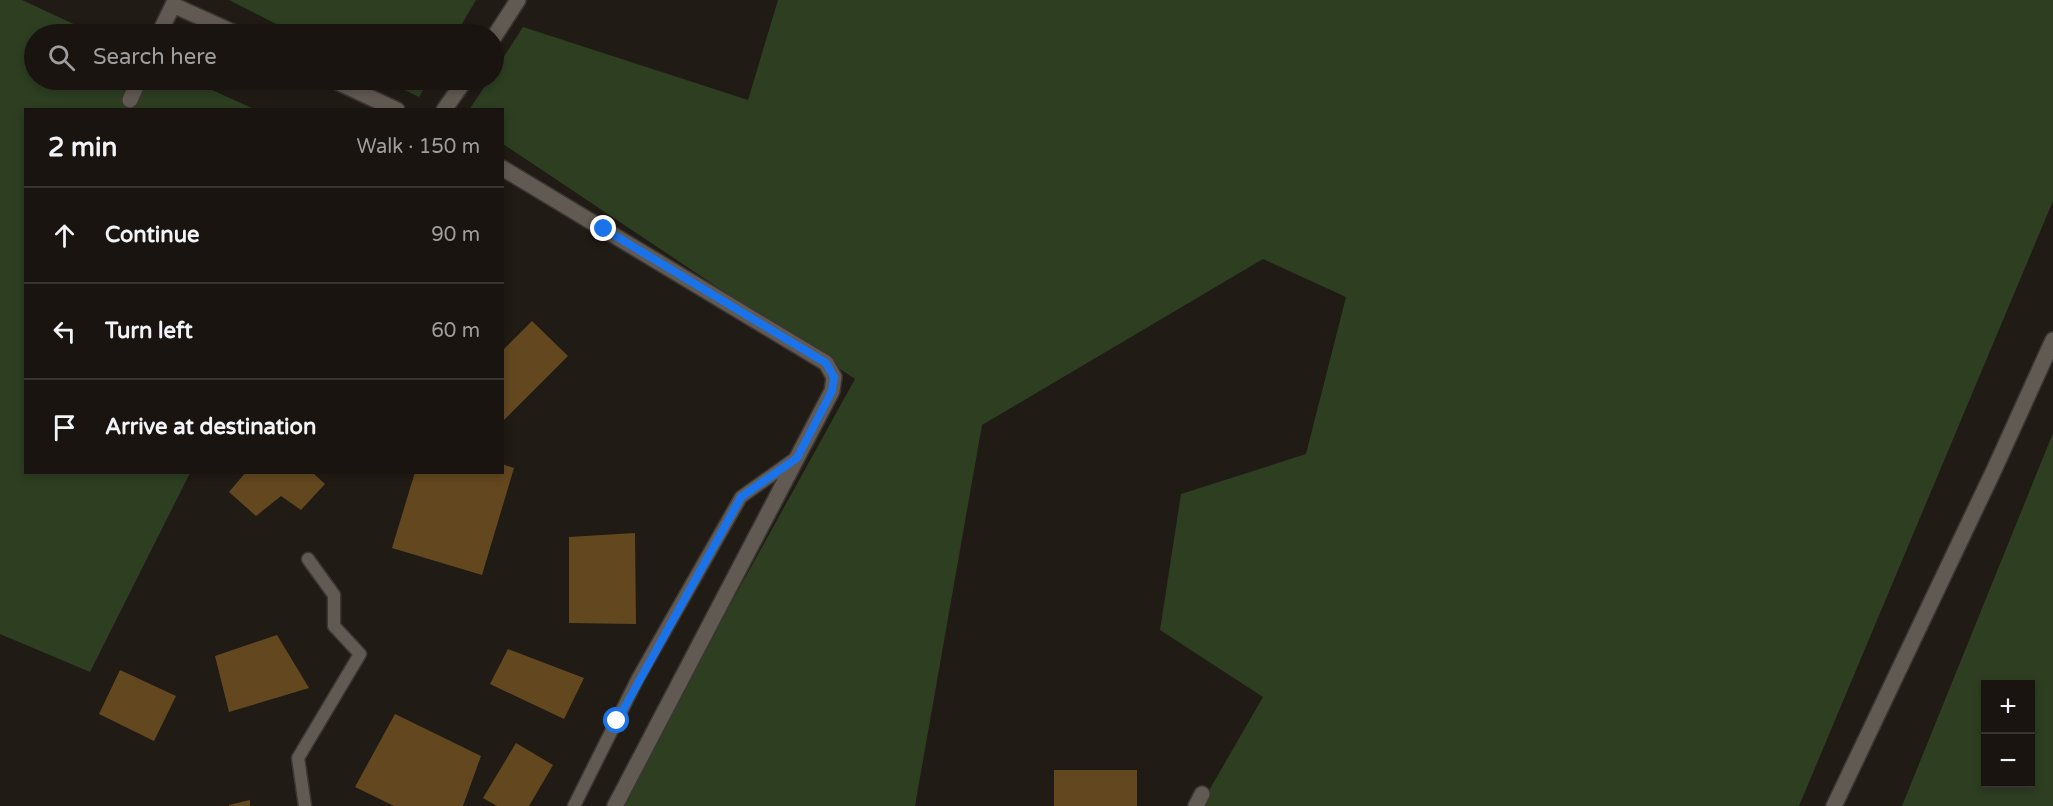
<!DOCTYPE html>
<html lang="en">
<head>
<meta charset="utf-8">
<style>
	body { margin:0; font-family:"Varela Round",sans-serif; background:#221d19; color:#f1f3f6 }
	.controls { position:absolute; right:18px; bottom:18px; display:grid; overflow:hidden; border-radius:0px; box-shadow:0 3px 9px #0003 }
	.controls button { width:54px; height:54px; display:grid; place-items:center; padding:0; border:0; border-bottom:2px solid #373330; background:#191410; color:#f1f3f6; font:30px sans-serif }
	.stop { position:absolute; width:18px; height:18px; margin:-14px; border:4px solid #1a73e8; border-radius:50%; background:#fff }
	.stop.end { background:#1a73e8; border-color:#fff; box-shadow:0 2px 6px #0008 }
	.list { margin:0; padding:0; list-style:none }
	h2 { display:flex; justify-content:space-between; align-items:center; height:78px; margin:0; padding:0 24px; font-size:26px }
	h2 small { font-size:20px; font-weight:400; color:#9f9e9f }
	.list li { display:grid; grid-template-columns:39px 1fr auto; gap:18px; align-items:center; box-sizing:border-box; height:96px; padding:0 24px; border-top:2px solid #373330 }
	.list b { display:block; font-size:22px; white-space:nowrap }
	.list em { font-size:20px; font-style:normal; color:#9f9e9f }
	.icon { flex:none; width:33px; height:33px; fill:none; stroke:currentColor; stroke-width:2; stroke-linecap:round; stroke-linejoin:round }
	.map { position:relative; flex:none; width:2053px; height:806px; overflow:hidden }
	.search { position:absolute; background:#191410; box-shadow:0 3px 9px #0003; left:24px; top:24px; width:480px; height:66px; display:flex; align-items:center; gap:15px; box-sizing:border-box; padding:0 21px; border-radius:33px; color:#9f9e9f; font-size:22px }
	.panel { position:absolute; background:#191410; box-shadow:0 3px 9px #0003; left:24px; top:108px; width:480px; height:366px; border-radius:0px }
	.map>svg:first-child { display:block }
	.green { fill:#2d3e21; fill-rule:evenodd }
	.building { fill:#63481f }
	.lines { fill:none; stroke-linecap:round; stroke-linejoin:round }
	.lane-casing { stroke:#3b3633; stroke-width:15 }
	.street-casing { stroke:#3b3633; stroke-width:18 }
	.lane { stroke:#615a52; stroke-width:12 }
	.street { stroke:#615a52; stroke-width:15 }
	.route { stroke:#1a73e8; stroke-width:8 }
</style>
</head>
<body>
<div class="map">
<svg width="2053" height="806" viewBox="0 0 2053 806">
	<rect width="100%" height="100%" fill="#211b15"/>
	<g class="green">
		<polygon points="0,0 22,0 95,34 34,34 34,80 190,80 254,109 26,110 26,472 190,473 90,672 0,634"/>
		<polygon points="229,0 476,0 456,34 296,34"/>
		<polygon points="778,0 2053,0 2053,201 1799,806 1200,806 1263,697 1160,630 1181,494 1306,454 1346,297 1263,259 982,425 915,806 625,806 641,766 855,379 503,144 502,110 469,110 489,80 494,80 494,72 523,27 748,100"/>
		<polygon points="384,80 429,80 419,97"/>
		<path d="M 2053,433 L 2053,806 L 1902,806 ZM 1986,684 L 2030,684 L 2030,784 L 1986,784 Z"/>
	</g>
	<g class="building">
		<polygon points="532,321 568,356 504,420 502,351"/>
		<polygon points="502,464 514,468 482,575 392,548 415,472 502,472"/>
		<polygon points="246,472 312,472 325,484 301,510 281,496 256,516 229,492"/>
		<polygon points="635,533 636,624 569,623 569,537"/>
		<polygon points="277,635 309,688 229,712 215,656"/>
		<polygon points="508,649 584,678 564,719 490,684"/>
		<polygon points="120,670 176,696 154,741 99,714"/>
		<polygon points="395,714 481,756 463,806 394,806 355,787"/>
		<polygon points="516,743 553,765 529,806 497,806 483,798"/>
		<rect x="1054" y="770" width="83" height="36"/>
		<polygon points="250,800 250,806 229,806 229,805"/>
	</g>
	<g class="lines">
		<defs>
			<g id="lane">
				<polyline points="305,806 298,758 360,654 334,626 334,595 308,559"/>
				<polyline points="574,806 638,678 741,497 796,458"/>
			</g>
			<g id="street">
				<polyline points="159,34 173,5 237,34"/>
				<polyline points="494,37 518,0"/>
				<polyline points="333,80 397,110"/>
				<polyline points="130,100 139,80"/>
				<polyline points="444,110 465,80"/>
				<polyline points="502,168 826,363 834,377 832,391 615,806"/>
				<polyline points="1196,806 1202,794"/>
				<polyline points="1834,806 1994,470 2053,340"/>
			</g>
		</defs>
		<use href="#lane" class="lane-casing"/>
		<use href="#street" class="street-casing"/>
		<use href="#lane" class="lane"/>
		<use href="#street" class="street"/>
	</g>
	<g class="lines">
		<polyline class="route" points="604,229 826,363 834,377 832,391 797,458 741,497 617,721"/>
	</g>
</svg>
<div class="controls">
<button>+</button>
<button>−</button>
</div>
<div class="stop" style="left:617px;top:721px"></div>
<div class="stop end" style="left:604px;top:229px"></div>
<div class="search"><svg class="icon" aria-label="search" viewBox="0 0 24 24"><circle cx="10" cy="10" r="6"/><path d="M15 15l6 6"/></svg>Search here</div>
<section class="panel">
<h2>2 min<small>Walk · 150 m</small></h2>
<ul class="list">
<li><svg class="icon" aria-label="ahead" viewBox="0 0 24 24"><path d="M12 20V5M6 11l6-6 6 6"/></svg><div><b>Continue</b></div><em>90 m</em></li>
<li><svg class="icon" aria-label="left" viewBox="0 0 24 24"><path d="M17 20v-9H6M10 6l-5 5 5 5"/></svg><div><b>Turn left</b></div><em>60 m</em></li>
<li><svg class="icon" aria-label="arrive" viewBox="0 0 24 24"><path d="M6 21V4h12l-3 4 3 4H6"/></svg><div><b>Arrive at destination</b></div></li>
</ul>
</section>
</div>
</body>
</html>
